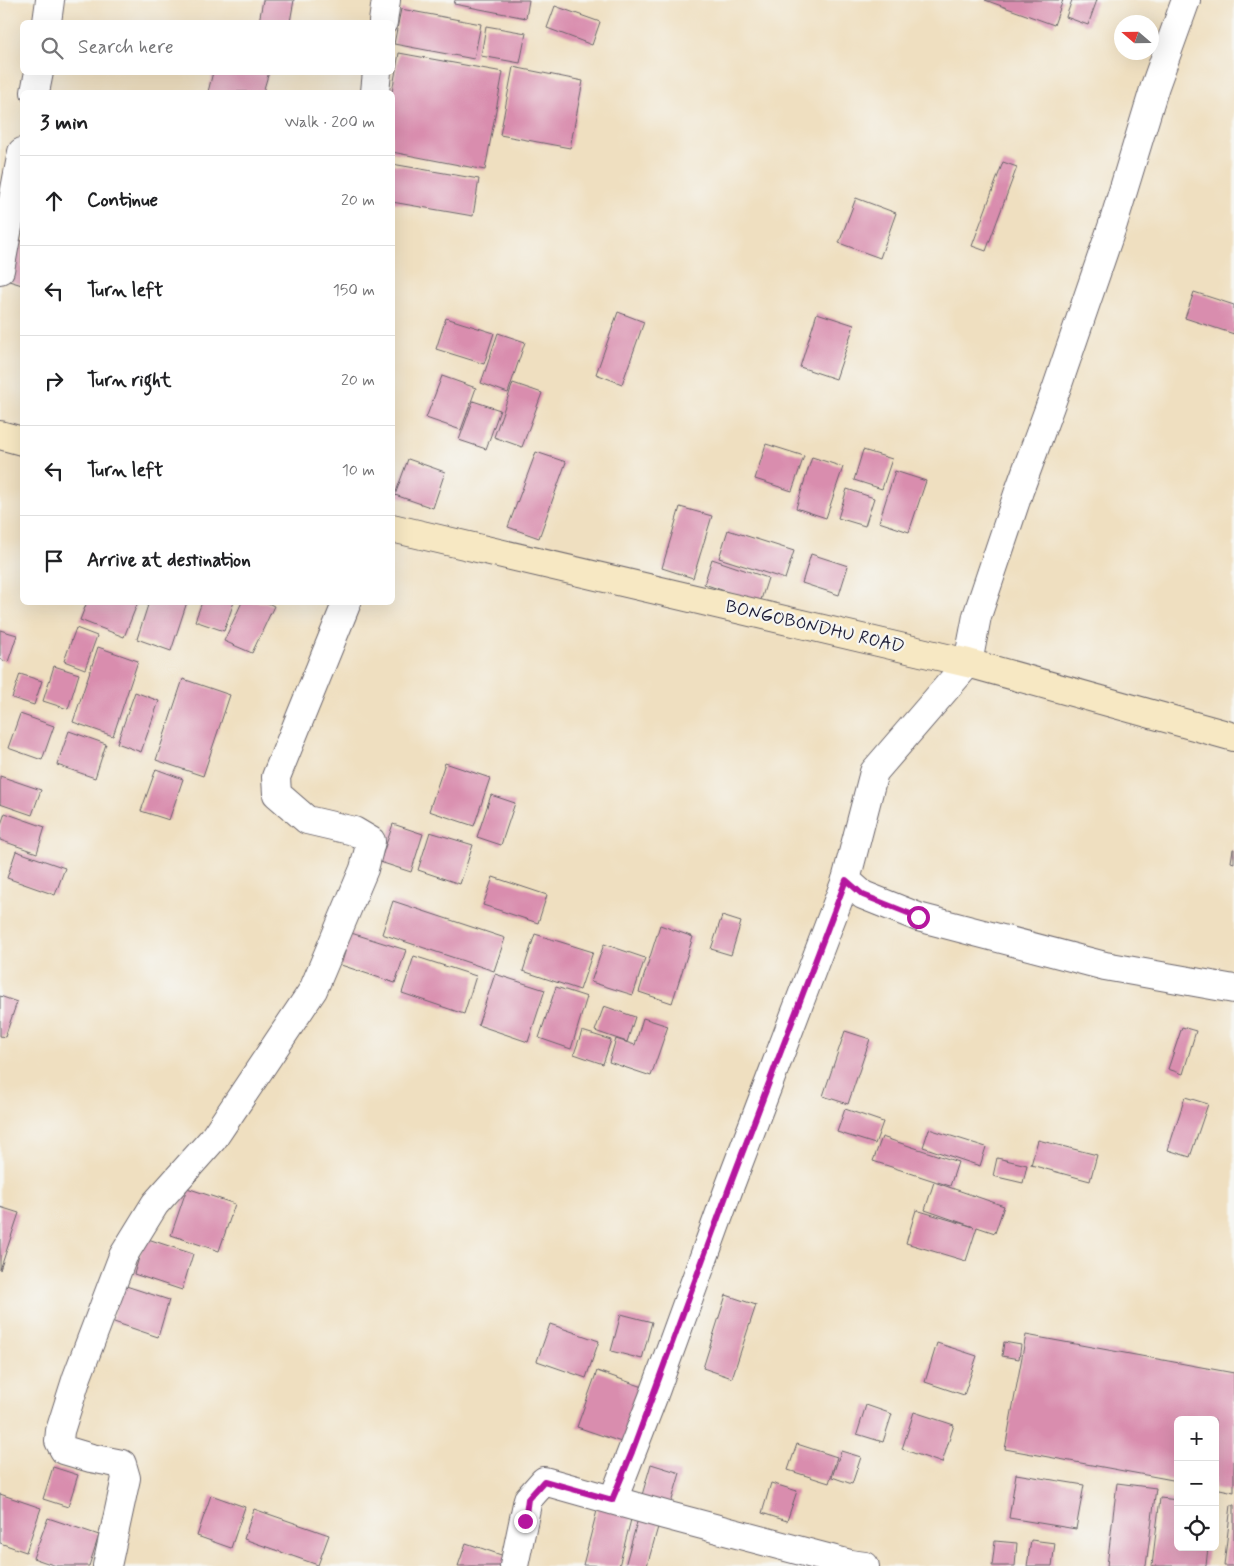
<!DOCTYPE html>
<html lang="en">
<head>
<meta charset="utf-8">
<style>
	body { margin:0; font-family:Mynerve,sans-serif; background:#f2f2f2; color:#202124 }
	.controls { position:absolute; right:15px; bottom:15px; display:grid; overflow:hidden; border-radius:8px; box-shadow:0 5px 20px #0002 }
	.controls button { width:45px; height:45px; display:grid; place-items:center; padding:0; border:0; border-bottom:1px solid #e0e0e0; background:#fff; color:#202124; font:25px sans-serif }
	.compass { position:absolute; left:1114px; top:15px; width:45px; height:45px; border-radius:50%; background:#fff; box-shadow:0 5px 20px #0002; rotate:290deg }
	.stop { position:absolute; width:15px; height:15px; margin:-11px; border:4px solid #b5179e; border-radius:50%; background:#fff }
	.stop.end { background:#b5179e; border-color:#fff; box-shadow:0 1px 5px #0008 }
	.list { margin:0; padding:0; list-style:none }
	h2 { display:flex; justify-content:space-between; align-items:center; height:65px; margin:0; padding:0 20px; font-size:21px }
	h2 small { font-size:16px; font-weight:400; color:#757577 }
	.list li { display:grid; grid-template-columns:32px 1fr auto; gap:15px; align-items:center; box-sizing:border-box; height:90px; padding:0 20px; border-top:1px solid #e0e0e0 }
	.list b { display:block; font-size:19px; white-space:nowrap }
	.list em { font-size:16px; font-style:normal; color:#757577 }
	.icon { flex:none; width:28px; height:28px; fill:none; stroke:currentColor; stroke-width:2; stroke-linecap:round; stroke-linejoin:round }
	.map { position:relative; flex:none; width:1234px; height:1566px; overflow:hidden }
	.search { position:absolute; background:#fff; box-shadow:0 5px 20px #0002; left:20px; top:20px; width:375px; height:55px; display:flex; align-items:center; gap:12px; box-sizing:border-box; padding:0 18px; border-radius:8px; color:#757577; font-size:19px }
	.panel { position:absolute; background:#fff; box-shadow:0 5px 20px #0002; left:20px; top:90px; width:375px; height:515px; border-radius:8px }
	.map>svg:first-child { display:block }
	.building { fill:#d98dae }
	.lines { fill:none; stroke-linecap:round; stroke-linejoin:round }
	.street-casing { stroke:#6a646a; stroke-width:30 }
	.secondary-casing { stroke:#6a646a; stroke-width:30 }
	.street { stroke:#fff; stroke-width:28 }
	.secondary { stroke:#f7e8c3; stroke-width:28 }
	.route { stroke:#b5179e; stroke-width:6 }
	.labels { text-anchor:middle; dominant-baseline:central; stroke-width:4.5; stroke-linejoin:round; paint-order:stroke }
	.street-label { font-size:18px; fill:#22223b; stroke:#f6f6f2 }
</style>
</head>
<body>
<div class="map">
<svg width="1234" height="1566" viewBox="0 0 1234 1566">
	<rect width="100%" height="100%" fill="#f6f6f2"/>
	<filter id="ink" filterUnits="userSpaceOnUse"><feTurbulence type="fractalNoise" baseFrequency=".02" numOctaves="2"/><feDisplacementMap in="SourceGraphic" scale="10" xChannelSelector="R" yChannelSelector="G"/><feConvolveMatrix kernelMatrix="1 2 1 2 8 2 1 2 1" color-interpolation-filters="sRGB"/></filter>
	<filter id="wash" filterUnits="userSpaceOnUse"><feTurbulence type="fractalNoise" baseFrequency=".0096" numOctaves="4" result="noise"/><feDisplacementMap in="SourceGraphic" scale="20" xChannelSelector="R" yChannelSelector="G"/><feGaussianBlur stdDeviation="1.12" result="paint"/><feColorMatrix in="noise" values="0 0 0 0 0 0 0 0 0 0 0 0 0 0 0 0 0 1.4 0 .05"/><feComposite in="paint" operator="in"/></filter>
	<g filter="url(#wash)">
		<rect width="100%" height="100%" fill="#efdfc0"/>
		<g id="blocks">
			<g class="building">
				<polygon points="263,0 294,0 290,22 259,22"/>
				<polygon points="455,0 529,0 526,18 454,4"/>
				<polygon points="985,0 1063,0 1054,25"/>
				<polygon points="1072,0 1097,0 1088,25 1066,17"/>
				<polygon points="555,6 600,22 592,45 547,28"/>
				<polygon points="401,9 481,24 474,59 394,44"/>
				<polygon points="486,26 526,33 520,63 481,56"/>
				<polygon points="399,53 503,72 485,170 392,152 392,92"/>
				<polygon points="513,67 583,81 570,148 500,135"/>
				<polygon points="213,72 269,72 263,92 208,92"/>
				<polygon points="1003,162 1017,167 986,251 972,246"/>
				<polygon points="392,164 479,179 473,216 392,202"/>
				<polygon points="856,198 896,213 880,258 839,243"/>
				<polygon points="19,240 22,241 22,285 9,281"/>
				<polygon points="1194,292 1234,305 1234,334 1185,318"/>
				<polygon points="618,312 644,322 622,384 596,374"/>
				<polygon points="817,313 854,325 836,379 800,367"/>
				<polygon points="446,318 494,333 484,364 436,349"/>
				<polygon points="498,333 525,342 508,393 481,383"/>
				<polygon points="442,376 476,388 461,430 426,418"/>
				<polygon points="513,383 542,393 522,447 494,437"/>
				<polygon points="473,401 500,410 486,449 459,440"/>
				<polygon points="766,444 804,456 792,491 755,479"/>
				<polygon points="863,450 892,459 882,489 854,480"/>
				<polygon points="536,452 566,462 539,538 508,527"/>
				<polygon points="812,457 843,467 826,518 796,508"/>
				<polygon points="408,459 445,472 433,508 395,495"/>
				<polygon points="895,471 926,481 909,532 879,522"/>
				<polygon points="847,489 874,498 865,526 838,518"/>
				<polygon points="680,507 712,516 693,578 662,568"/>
				<polygon points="728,530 794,551 785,579 719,558"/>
				<polygon points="811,554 848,566 839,595 802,583"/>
				<polygon points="712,559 768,578 760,603 704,584"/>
				<polygon points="87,602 138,602 124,637 80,620"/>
				<polygon points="149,602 187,602 171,651 137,639"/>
				<polygon points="202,602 234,602 224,631 195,621"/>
				<polygon points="242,602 266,602 274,606 252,653 224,641"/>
				<polygon points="76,628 97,636 85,669 64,661"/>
				<polygon points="0,630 17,635 8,662 0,659"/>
				<polygon points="98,647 138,661 113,736 73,722"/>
				<polygon points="54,666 79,674 68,709 43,701"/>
				<polygon points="20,674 42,681 34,705 12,698"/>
				<polygon points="183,679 230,695 203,776 156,760"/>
				<polygon points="135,692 159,701 141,752 117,743"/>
				<polygon points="20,714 54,726 42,760 8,748"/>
				<polygon points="69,731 106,744 95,778 57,765"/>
				<polygon points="445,763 490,778 474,826 429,811"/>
				<polygon points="156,769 183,779 169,820 141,811"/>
				<polygon points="0,776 41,790 32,815 0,804"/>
				<polygon points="491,795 515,803 501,845 477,837"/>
				<polygon points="5,813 45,827 37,853 0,840 0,827"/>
				<polygon points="393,824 423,834 411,872 380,862"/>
				<polygon points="430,832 473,845 460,884 418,870"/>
				<polygon points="1233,849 1234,849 1234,863 1231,862"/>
				<polygon points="16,851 65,868 55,895 7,878"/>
				<polygon points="493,877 547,895 538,923 483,905"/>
				<polygon points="393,901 505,938 494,971 382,934"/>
				<polygon points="722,916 741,922 731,955 711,949"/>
				<polygon points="660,925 693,937 672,1003 639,992"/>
				<polygon points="351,933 406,950 395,983 341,965"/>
				<polygon points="535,934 593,952 580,990 523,971"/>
				<polygon points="604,944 645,958 633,995 591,982"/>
				<polygon points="414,956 476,976 464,1014 402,993"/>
				<polygon points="495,974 545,990 528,1042 478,1025"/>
				<polygon points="556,987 587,997 571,1049 539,1038"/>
				<polygon points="0,996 17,1002 5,1037 0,1036"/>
				<polygon points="604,1006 635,1017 627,1042 595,1031"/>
				<polygon points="643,1018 668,1026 651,1076 609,1062 616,1039 635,1045"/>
				<polygon points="1182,1027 1196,1031 1183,1074 1168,1069"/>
				<polygon points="582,1031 611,1040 603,1064 574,1054"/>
				<polygon points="845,1031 870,1039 848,1104 823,1096"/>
				<polygon points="1185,1097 1208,1104 1190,1157 1168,1150"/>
				<polygon points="845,1109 883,1122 875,1144 837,1132"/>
				<polygon points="929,1129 986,1147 980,1166 923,1147"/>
				<polygon points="882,1137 958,1162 950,1186 873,1161"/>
				<polygon points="1038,1140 1097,1155 1090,1181 1031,1165"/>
				<polygon points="997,1158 1027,1165 1023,1183 993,1176"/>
				<polygon points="934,1182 1004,1206 995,1233 977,1227 966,1261 906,1243 916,1210 974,1227 925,1210"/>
				<polygon points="187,1188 235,1204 219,1251 171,1235"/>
				<polygon points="0,1207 19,1213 0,1270"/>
				<polygon points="145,1238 193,1254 182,1290 134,1274"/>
				<polygon points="123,1285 169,1300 158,1337 111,1321"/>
				<polygon points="726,1295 756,1305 732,1378 703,1368"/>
				<polygon points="621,1314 652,1322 642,1359 611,1351"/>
				<polygon points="550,1324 599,1341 586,1378 537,1361"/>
				<polygon points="1026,1335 1234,1373 1234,1492 1215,1488 1215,1420 1178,1420 1178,1481 1005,1449"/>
				<polygon points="1004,1342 1021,1345 1019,1359 1002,1356"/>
				<polygon points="937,1343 977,1356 964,1395 925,1382"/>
				<polygon points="597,1371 649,1389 630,1445 577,1427"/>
				<polygon points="866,1405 892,1414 883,1442 857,1434"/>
				<polygon points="914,1412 954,1425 942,1463 902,1449"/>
				<polygon points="797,1444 837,1457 829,1483 788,1470"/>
				<polygon points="841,1451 861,1457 852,1484 832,1477"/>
				<polygon points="651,1464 680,1473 669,1510 640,1502"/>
				<polygon points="53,1467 78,1475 68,1507 43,1499"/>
				<polygon points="1016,1474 1084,1485 1076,1529 1009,1518"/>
				<polygon points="771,1483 797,1491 787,1521 762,1513"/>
				<polygon points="1117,1483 1156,1488 1146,1566 1107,1566"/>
				<polygon points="0,1494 41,1508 26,1552 0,1543"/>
				<polygon points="211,1495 245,1507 231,1548 197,1536"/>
				<polygon points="1160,1498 1178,1500 1178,1547 1208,1547 1206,1566 1152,1566"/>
				<polygon points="600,1499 634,1508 619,1566 583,1565"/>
				<polygon points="1231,1505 1234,1505 1234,1566 1224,1566"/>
				<polygon points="254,1509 329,1535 318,1565 244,1539"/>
				<polygon points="639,1515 660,1520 647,1566 625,1566"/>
				<polygon points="48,1518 99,1535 89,1566 56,1566 33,1558"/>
				<polygon points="1031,1540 1055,1543 1052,1566 1027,1566"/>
				<polygon points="995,1541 1017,1543 1015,1566 992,1566"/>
				<polygon points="466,1543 513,1559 510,1566 458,1566"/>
			</g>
		</g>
	</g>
	<g filter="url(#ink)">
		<use href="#blocks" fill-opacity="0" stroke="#6a646a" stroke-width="1"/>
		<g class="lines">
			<defs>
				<g id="street">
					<polyline points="1186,0 1155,86 1113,224 1057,387 1019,491 977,616 968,663 874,772 846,880 863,895 918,917 1105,966 1234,989"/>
					<polyline points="47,22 50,0"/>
					<polyline points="383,22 386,0"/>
					<polyline points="35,92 39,72"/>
					<polyline points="375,92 377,72"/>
					<polyline points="0,270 22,152"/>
					<polyline points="613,1500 653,1397 729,1188 846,880"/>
					<polyline points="107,1566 126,1478 122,1464 91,1458 64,1450 59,1441 60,1431 77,1377 123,1256 155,1204 213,1139 313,990 364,869 371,841 354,831 307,820 277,794 276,777 347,602"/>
					<polyline points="514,1566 528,1499 544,1481 665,1515 850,1564 865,1566"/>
				</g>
				<g id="secondary">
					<polyline points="0,435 22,441"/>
					<polyline points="392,528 968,663 1234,737"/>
				</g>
			</defs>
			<use href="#street" class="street-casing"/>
			<use href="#secondary" class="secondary-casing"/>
			<use href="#street" class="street"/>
			<use href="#secondary" class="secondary"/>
		</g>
	</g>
	<g class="lines" filter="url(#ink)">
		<polyline class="route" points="525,1521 528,1499 544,1481 612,1500 632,1452 729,1188 846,880 863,895 918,917"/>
	</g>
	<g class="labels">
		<g class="street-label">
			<text transform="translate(815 627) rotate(13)">BONGOBONDHU ROAD</text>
		</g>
	</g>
</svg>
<div class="controls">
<button>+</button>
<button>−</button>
<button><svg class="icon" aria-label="locate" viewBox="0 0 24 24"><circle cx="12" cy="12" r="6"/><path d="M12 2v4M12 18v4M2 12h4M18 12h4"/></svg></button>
</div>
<svg class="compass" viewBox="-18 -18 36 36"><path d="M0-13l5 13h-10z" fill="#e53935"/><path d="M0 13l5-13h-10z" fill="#757577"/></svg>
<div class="stop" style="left:918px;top:917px"></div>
<div class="stop end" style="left:525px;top:1521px"></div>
<div class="search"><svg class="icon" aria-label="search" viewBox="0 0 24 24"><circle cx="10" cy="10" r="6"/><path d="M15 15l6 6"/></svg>Search here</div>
<section class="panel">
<h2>3 min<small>Walk · 200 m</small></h2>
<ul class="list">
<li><svg class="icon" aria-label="ahead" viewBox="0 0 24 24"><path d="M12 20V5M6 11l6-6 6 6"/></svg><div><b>Continue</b></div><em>20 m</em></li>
<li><svg class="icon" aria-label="left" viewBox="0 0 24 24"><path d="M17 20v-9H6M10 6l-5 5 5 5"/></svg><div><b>Turn left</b></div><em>150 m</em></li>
<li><svg class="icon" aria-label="right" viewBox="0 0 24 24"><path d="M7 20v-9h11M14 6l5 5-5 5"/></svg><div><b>Turn right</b></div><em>20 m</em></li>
<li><svg class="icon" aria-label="left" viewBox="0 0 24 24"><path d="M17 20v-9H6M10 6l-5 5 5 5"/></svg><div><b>Turn left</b></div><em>10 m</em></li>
<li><svg class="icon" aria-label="arrive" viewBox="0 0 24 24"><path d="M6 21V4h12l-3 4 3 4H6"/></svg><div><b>Arrive at destination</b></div></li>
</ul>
</section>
</div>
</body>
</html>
